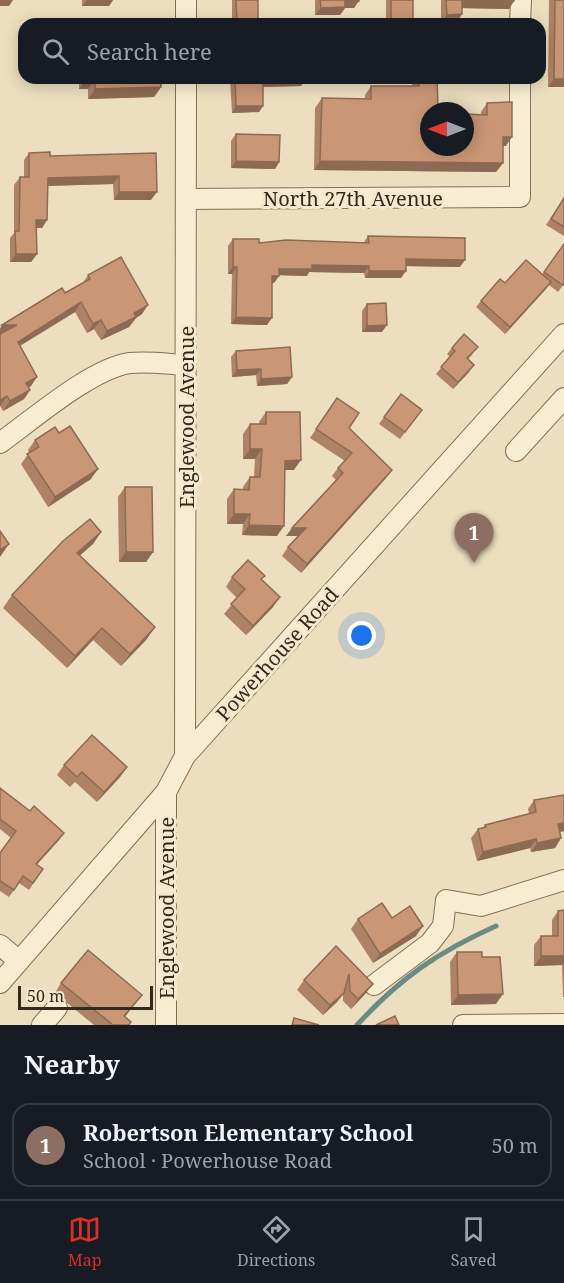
<!DOCTYPE html>
<html lang="en">
<head>
<meta charset="utf-8">
<style>
	body { margin:0; font-family:"Noto Serif",serif; background:#242831; color:#f1f3f6 }
	.compass { position:absolute; left:420px; top:102px; width:54px; height:54px; border-radius:50%; background:#171b24; box-shadow:0 3px 15px #0003; rotate:270deg }
	.scale { position:absolute; left:18px; bottom:15px; width:135px; box-sizing:border-box; padding-left:6px; border:3px solid #35281c; border-top:0; font-size:16px; line-height:21px; white-space:nowrap; color:#35281c; -webkit-text-stroke:4px #f4e9cf; paint-order:stroke }
	.you { position:absolute; left:362px; top:636px; width:21px; height:21px; margin:-15px; border:4px solid #fff; border-radius:50%; background:#1a73e8; box-shadow:0 0 0 9px #1a73e833 }
	.badge { display:grid; place-items:center; width:39px; height:39px; border-radius:50%; background:#d93025; color:#fff; font-size:20px; font-weight:700 }
	.pin { position:absolute; translate:-50% -50px; filter:drop-shadow(0 2px 3px #0008) }
	.pin::after { content:''; position:absolute; top:32px; width:21px; height:18px; background:inherit; clip-path:polygon(0 0,100% 0,50% 100%) }
	.list { margin:0; padding:0; list-style:none }
	h2 { display:flex; justify-content:space-between; align-items:center; height:78px; margin:0; padding:0 24px; font-size:26px }
	h2 small { font-size:20px; font-weight:400; color:#9ea1a6 }
	.list li { display:grid; grid-template-columns:39px 1fr auto; gap:18px; align-items:center; box-sizing:border-box; height:84px; margin:0 12px 12px; padding:0 12px; border:2px solid #363941; border-radius:18px }
	.list b { display:block; font-size:22px; white-space:nowrap }
	.list p { margin:0; font-size:20px; white-space:nowrap; color:#9ea1a6 }
	.list em { font-size:20px; font-style:normal; color:#9ea1a6 }
	.icon { flex:none; width:33px; height:33px; fill:none; stroke:currentColor; stroke-width:2; stroke-linecap:round; stroke-linejoin:round }
	.map { position:relative; flex:none; width:564px; height:1025px; overflow:hidden }
	.search { position:absolute; background:#171b24; box-shadow:0 3px 15px #0003; left:18px; right:18px; top:18px; height:66px; display:flex; align-items:center; gap:15px; box-sizing:border-box; padding:0 21px; border-radius:18px; color:#9ea1a6; font-size:22px }
	.sheet { height:174px; background:#171b24 }
	nav { display:flex; justify-content:space-around; align-items:center; box-sizing:border-box; height:84px; border-top:2px solid #363941; background:#171b24; font-size:16px; color:#9ea1a6 }
	nav a { display:grid; justify-items:center; gap:3px }
	nav .on { color:#d93025 }
	.map>svg:first-child { display:block }
	.lines { fill:none; stroke-linecap:round; stroke-linejoin:round }
	.stream { stroke:#6a8c83; stroke-width:5 }
	.minor-casing { stroke:#856f58; stroke-width:22 }
	.minor { stroke:#f8ecd2; stroke-width:20 }
	.wall { fill:#ae8265 }
	.shaded-wall { fill:#8d6a53 }
	.building { fill:#ca9776; stroke:#8d6a53; stroke-width:1.5 }
	.labels { text-anchor:middle; dominant-baseline:central; stroke-width:6; stroke-linejoin:round; paint-order:stroke }
	.street-label { font-size:20px; fill:#35281c; stroke:#f4e9cf }
</style>
</head>
<body>
<div class="map">
<svg width="564" height="1025" viewBox="0 0 564 1025">
	<rect width="100%" height="100%" fill="#eddebf"/>
	<g class="lines">
		<path class="stream" d="M 357,1025 C 400,978 438,952 496,926"/>
		<defs>
			<g id="minor">
				<polyline points="186,24 186,0"/>
				<polyline points="520,24 521,0"/>
				<polyline points="186,199 520,197 520,78"/>
				<path d="M 0,443 C 32,420 92,368 130,363 C 148,361 168,364 186,365"/>
				<polyline points="516,451 564,398"/>
				<polyline points="185,756 186,78"/>
				<polyline points="166,792 166,1025"/>
				<polyline points="0,945 19,961"/>
				<polyline points="0,983 166,792 185,756 564,334"/>
				<polyline points="374,985 430,943 443,926 446,900 481,906 564,880"/>
				<polyline points="42,1025 57,1008"/>
				<polyline points="463,1025 564,1024"/>
			</g>
		</defs>
		<use href="#minor" class="minor-casing"/>
		<use href="#minor" class="minor"/>
	</g>
	<g class="wall">
		<polygon points="82,0 113,0 109,6 82,6"/>
		<rect x="232" y="0" width="26" height="24"/>
		<polygon points="315,0 359,0 354,8 345,8 340,15 315,15"/>
		<rect x="386" y="0" width="27" height="24"/>
		<polygon points="441,0 514,0 509,9 462,8 457,22 441,22"/>
		<polygon points="549,0 564,0 564,87 548,87"/>
		<polygon points="79,78 161,78 161,87 154,97 88,99 88,89 79,89"/>
		<polygon points="226,78 305,78 301,86 263,87 263,106 259,112 232,113 230,79 226,79"/>
		<polygon points="413,78 437,78 429,147 481,115 481,112 487,103 506,146 503,146 503,163 496,172 314,170 315,108 322,98 365,99 365,95 371,86 412,86 412,80"/>
		<polygon points="236,134 279,162 275,169 231,168 231,141"/>
		<polygon points="29,153 50,156 156,153 151,200 114,200 113,184 48,186 47,220 42,228 36,228 37,254 31,262 10,262 10,238 14,233 14,185 20,177 24,177 24,160"/>
		<polygon points="564,198 564,236 546,225"/>
		<polygon points="368,236 460,267 406,266 401,278 365,278 364,273 309,272 307,276 279,275 274,283 272,283 267,325 231,324 232,274 228,274 228,246 233,239 259,243 364,242"/>
		<polygon points="564,244 564,284 558,292 549,285 505,334 476,307 481,301 505,283 542,275"/>
		<polygon points="88,275 142,314 136,318 129,327 101,340 94,329 87,333 75,312 20,346 31,386 29,387 30,390 24,399 3,411 0,406 0,329 2,325 83,283"/>
		<polygon points="367,304 382,332 362,332 362,311"/>
		<polygon points="452,348 473,354 468,359 469,372 453,389 436,374 450,357 447,354"/>
		<polygon points="236,351 292,377 287,384 257,386 256,375 232,377 231,357"/>
		<polygon points="401,394 422,410 400,439 379,424"/>
		<polygon points="337,398 349,428 386,478 301,573 282,556 288,547 298,536 286,536 336,480 332,476 338,468 345,461 310,438"/>
		<polygon points="266,412 294,470 285,470 277,536 242,535 243,524 227,524 227,499 234,489 243,490 243,487 250,477 254,477 255,459 243,459 243,434 250,424 259,424 259,422"/>
		<polygon points="59,433 91,479 48,507 21,464 29,453 28,450 35,440"/>
		<polygon points="125,487 153,552 146,562 119,562 118,497"/>
		<polygon points="101,532 93,544 79,556 155,627 146,640 121,666 93,640 67,668 3,608 12,595"/>
		<polygon points="232,577 262,580 273,607 246,635 224,614 237,598 226,587"/>
		<polygon points="64,765 127,767 120,777 97,802 75,782 70,787 57,775"/>
		<polygon points="0,788 30,811 64,833 59,840 36,865 43,869 29,890 19,883 9,897 0,891 0,853 11,838 0,829"/>
		<polygon points="564,795 564,831 560,832 561,838 555,848 531,852 530,848 477,861 471,838 478,829 483,828 485,825 529,814 528,809 534,800"/>
		<polygon points="564,910 564,997 563,997 562,965 534,966 534,945 541,936 552,936 552,920 558,911"/>
		<polygon points="392,918 416,936 373,963 351,929 358,919"/>
		<polygon points="336,946 366,993 351,1009 343,1001 343,994 337,1002 323,1015 297,990 304,980"/>
		<polygon points="457,952 496,1004 451,1005 450,962"/>
		<polygon points="61,983 142,995 125,1017 129,1025 94,1025 55,993"/>
	</g>
	<g class="shaded-wall">
		<polygon points="0,0 13,0 9,6 0,6"/>
		<polygon points="87,0 113,0 109,6 82,6"/>
		<polygon points="462,0 514,1 509,9 456,8"/>
		<polygon points="345,1 359,1 354,8 345,8 340,15 315,15 321,8"/>
		<polygon points="462,14 457,22 441,22 447,15"/>
		<polygon points="86,79 95,79 88,89 79,89"/>
		<polygon points="305,79 301,86 259,87 263,81"/>
		<polygon points="554,79 564,79 564,87 548,87"/>
		<polygon points="161,87 154,97 88,99 95,89"/>
		<polygon points="236,106 263,106 259,112 232,113"/>
		<polygon points="503,137 512,137 506,146 496,146"/>
		<polygon points="236,161 279,162 275,169 231,168"/>
		<polygon points="320,161 503,163 496,172 314,170"/>
		<polygon points="119,176 113,184 42,186 48,178"/>
		<polygon points="119,192 157,192 151,200 114,200"/>
		<polygon points="36,220 47,220 42,228 31,228"/>
		<polygon points="16,254 37,254 31,262 10,262"/>
		<polygon points="406,259 465,260 460,267 401,266"/>
		<polygon points="312,265 369,266 364,273 309,272 307,276 274,275 279,269"/>
		<polygon points="233,267 237,267 232,274 228,274"/>
		<polygon points="369,271 406,271 401,278 365,278"/>
		<polygon points="272,276 279,276 274,283 268,283"/>
		<polygon points="551,282 546,289 505,334 510,327"/>
		<polygon points="81,302 75,312 11,351 18,342"/>
		<polygon points="148,305 142,314 136,318 129,327 101,340 107,331 134,313"/>
		<polygon points="236,317 272,318 267,325 231,324"/>
		<polygon points="101,320 94,329 87,333 93,324"/>
		<polygon points="2,325 17,325 0,334 0,329"/>
		<polygon points="387,325 382,332 362,332 367,326"/>
		<polygon points="474,365 469,372 453,389 458,382"/>
		<polygon points="261,369 256,375 232,377 237,370"/>
		<polygon points="37,377 31,386 20,392 26,383"/>
		<polygon points="292,377 287,384 257,386 261,379"/>
		<polygon points="30,390 24,399 3,411 10,401"/>
		<polygon points="7,396 0,406 0,400"/>
		<polygon points="250,449 262,449 255,459 243,459"/>
		<polygon points="301,460 294,470 278,470 285,461"/>
		<polygon points="98,469 91,479 48,507 55,497"/>
		<polygon points="392,470 386,478 301,573 307,564"/>
		<polygon points="234,514 250,514 243,524 227,524"/>
		<polygon points="249,525 284,526 277,536 242,535"/>
		<polygon points="292,528 306,528 300,536 286,536"/>
		<polygon points="101,532 93,544 68,566 77,553"/>
		<polygon points="9,544 0,557 0,550"/>
		<polygon points="126,552 153,552 146,562 119,562"/>
		<polygon points="280,597 273,607 246,635 253,626"/>
		<polygon points="155,627 146,640 121,666 130,654"/>
		<polygon points="102,628 93,640 67,668 75,656"/>
		<polygon points="127,767 120,777 97,802 104,792"/>
		<polygon points="564,823 564,831 552,833 558,824"/>
		<polygon points="64,833 59,840 31,871 36,864"/>
		<polygon points="561,838 555,848 531,852 537,843"/>
		<polygon points="536,839 530,848 477,861 483,852"/>
		<polygon points="423,926 416,936 373,963 380,954"/>
		<polygon points="541,956 564,956 564,963 562,965 534,966"/>
		<polygon points="373,984 366,993 351,1009 358,999"/>
		<polygon points="344,993 337,1002 323,1015 330,1005"/>
		<polygon points="503,994 496,1004 451,1005 458,995"/>
	</g>
	<g class="building">
		<polygon points="236,0 258,0 258,24 237,24"/>
		<polygon points="320,0 359,0 359,1 345,1 345,7 321,8"/>
		<rect x="391" y="0" width="22" height="24"/>
		<polygon points="446,0 514,0 514,1 462,0 462,14 447,15"/>
		<polygon points="555,0 564,0 564,79 554,79"/>
		<polygon points="86,78 161,78 161,87 95,89 95,79 86,79"/>
		<polygon points="235,78 305,78 305,79 263,81 263,106 236,106"/>
		<polygon points="418,78 437,78 438,106 445,106 445,111 429,111 429,147 465,147 465,114 487,115 487,103 512,102 512,137 503,137 503,163 320,161 322,98 371,99 371,86 419,86"/>
		<polygon points="236,134 280,135 279,162 236,161"/>
		<polygon points="50,152 50,156 156,153 157,192 119,192 119,176 48,178 47,220 36,220 37,254 16,254 15,231 19,231 20,177 29,177 29,153"/>
		<polygon points="564,198 564,227 551,219"/>
		<polygon points="368,236 465,238 465,260 406,259 406,271 369,271 369,266 312,265 312,269 279,269 279,276 272,276 272,318 236,317 237,267 233,267 233,239 259,239 259,243 286,240 369,243"/>
		<polygon points="564,244 564,284 563,285 544,272"/>
		<polygon points="121,257 148,305 134,313 136,317 107,331 101,320 93,324 81,302 18,342 37,377 26,383 30,390 10,401 7,396 0,400 0,334 17,325 2,325 62,288 65,293 90,279 88,275"/>
		<polygon points="526,260 551,282 510,327 481,301 500,279 505,283"/>
		<polygon points="386,303 387,325 367,326 367,304"/>
		<polygon points="464,334 478,347 467,358 474,365 458,382 441,367 455,351 452,348"/>
		<polygon points="290,347 292,377 261,379 261,369 237,370 236,351"/>
		<polygon points="401,394 422,410 405,432 384,417"/>
		<polygon points="337,398 359,413 349,428 392,470 307,564 288,547 306,528 292,528 343,473 338,468 352,453 316,429"/>
		<polygon points="266,412 300,412 301,460 285,461 284,526 249,525 250,514 234,514 234,489 249,490 250,477 260,477 262,449 250,449 250,424 266,424"/>
		<polygon points="70,426 98,469 55,497 27,454 39,447 35,440 55,427 59,433"/>
		<polygon points="125,487 152,487 153,552 126,552"/>
		<polygon points="90,519 101,532 77,553 155,627 130,654 102,628 75,656 12,595 63,541"/>
		<polygon points="0,531 9,544 0,550"/>
		<polygon points="248,560 265,576 261,579 280,597 253,626 231,604 245,589 232,577"/>
		<polygon points="92,735 127,767 104,792 82,772 77,777 64,765"/>
		<polygon points="0,788 30,811 34,806 64,833 36,864 43,869 33,883 23,876 14,890 0,881 0,853 16,831 0,819"/>
		<polygon points="564,795 564,823 558,824 561,838 537,843 536,839 483,852 478,829 486,827 485,825 536,812 534,800"/>
		<polygon points="382,903 392,918 410,906 423,926 380,954 358,919"/>
		<polygon points="564,910 564,956 541,956 541,936 558,936 558,911"/>
		<polygon points="336,946 373,984 358,999 350,991 349,974 344,993 330,1005 304,980"/>
		<polygon points="88,950 142,995 124,1016 131,1022 129,1025 113,1025 61,983"/>
		<polygon points="457,952 482,952 482,957 500,957 503,994 458,995"/>
		<polygon points="395,1016 399,1025 376,1025"/>
		<polygon points="294,1018 319,1025 292,1025"/>
	</g>
	<g class="labels">
		<g class="street-label">
			<text x="353" y="198">North 27th Avenue</text>
			<text transform="translate(186 417) rotate(-90)">Englewood Avenue</text>
			<text transform="translate(277 654) rotate(-48)">Powerhouse Road</text>
			<text transform="translate(166 908) rotate(-90)">Englewood Avenue</text>
		</g>
	</g>
</svg>
<svg class="compass" viewBox="-18 -18 36 36"><path d="M0-13l5 13h-10z" fill="#e53935"/><path d="M0 13l5-13h-10z" fill="#9ea1a6"/></svg>
<div class="scale">50 m</div>
<div class="you"></div>
<div class="pin badge" style="left:474px;top:563px;background:#8d6e63">1</div>
<div class="search"><svg class="icon" aria-label="search" viewBox="0 0 24 24"><circle cx="10" cy="10" r="6"/><path d="M15 15l6 6"/></svg>Search here</div>
</div>
<section class="sheet">
<h2>Nearby<small></small></h2>
<ul class="list">
<li><span class="badge" style="background:#8d6e63">1</span><div><b>Robertson Elementary School</b><p>School · Powerhouse Road</p></div><em>50 m</em></li>
</ul>
</section>
<nav>
<a class="on"><svg class="icon" aria-label="map" viewBox="0 0 24 24"><path d="M3 6l6-2 6 2 6-2v14l-6 2-6-2-6 2zM9 4v14M15 6v14"/></svg>Map</a>
<a><svg class="icon" aria-label="directions" viewBox="0 0 24 24"><path d="M12 3l9 9-9 9-9-9zM9 14v-3h6M13 9l2 2-2 2"/></svg>Directions</a>
<a><svg class="icon" aria-label="saved" viewBox="0 0 24 24"><path d="M7 4h10v16l-5-4-5 4z"/></svg>Saved</a>
</nav>
</body>
</html>
